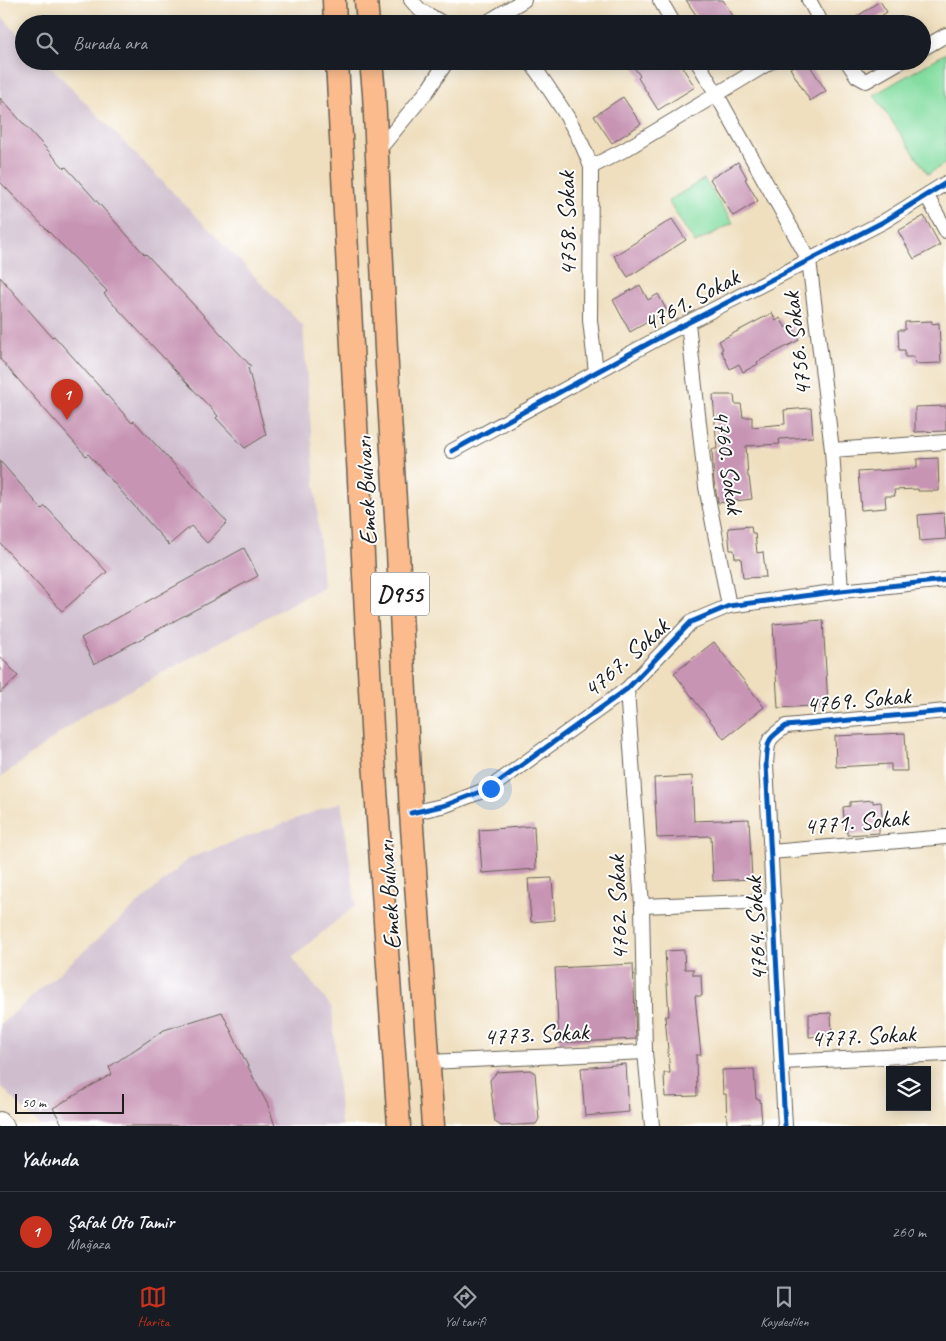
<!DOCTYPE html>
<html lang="tr">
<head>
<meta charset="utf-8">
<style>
	body { margin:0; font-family:Caveat,sans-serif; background:#20242c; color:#f1f3f6 }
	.controls { position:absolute; right:15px; bottom:15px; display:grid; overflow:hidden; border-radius:0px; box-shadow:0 2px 12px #0003 }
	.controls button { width:45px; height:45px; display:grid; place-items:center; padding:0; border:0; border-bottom:1px solid #363941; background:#171b24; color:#f1f3f6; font:25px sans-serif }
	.scale { position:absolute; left:15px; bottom:12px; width:109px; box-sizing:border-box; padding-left:5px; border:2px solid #1c1c1c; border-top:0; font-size:14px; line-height:18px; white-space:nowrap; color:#1c1c1c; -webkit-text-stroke:4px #fff; paint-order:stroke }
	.you { position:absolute; left:490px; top:788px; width:18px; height:18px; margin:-12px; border:4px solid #fff; border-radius:50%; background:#1a73e8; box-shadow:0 0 0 8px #1a73e833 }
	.badge { display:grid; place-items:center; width:32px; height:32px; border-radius:50%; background:#c8321e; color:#fff; font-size:16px; font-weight:700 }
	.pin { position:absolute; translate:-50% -41px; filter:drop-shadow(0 1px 2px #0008) }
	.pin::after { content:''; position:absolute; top:26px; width:18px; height:15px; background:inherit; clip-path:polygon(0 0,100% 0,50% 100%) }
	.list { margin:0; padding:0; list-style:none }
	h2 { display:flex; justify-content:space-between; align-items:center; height:65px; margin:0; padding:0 20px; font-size:21px }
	h2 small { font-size:16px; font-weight:400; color:#9ea1a6 }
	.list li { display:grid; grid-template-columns:32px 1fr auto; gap:15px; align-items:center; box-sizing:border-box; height:80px; padding:0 20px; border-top:1px solid #363941 }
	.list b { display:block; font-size:19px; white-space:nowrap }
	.list p { margin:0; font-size:16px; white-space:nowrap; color:#9ea1a6 }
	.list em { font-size:16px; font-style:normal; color:#9ea1a6 }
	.icon { flex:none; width:28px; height:28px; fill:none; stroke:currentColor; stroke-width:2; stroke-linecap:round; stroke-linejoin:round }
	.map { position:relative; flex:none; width:946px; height:1126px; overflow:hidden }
	.search { position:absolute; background:#171b24; box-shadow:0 2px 12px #0003; left:15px; right:15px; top:15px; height:55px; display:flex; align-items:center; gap:12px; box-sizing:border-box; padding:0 18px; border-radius:28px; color:#9ea1a6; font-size:19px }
	.sheet { height:145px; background:#171b24 }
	nav { display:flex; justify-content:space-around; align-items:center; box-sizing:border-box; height:70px; border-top:1px solid #363941; background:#171b24; font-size:14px; color:#9ea1a6 }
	nav a { display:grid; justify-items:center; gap:2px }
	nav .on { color:#c8321e }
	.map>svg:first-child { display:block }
	.industrial { fill:#cfbdce }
	.green { fill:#84dda1; stroke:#507c5e }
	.building { fill:#c794b4 }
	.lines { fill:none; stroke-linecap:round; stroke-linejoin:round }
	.minor-casing { stroke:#666055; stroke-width:16 }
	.trunk-casing { stroke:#666055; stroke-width:25 }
	.minor { stroke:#fff; stroke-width:14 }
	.trunk { stroke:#fbbb8d; stroke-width:22 }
	.cycleway-casing { stroke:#fff; stroke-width:8 }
	.cycleway { stroke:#0057b8; stroke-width:5 }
	.labels { text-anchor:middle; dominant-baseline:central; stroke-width:4; stroke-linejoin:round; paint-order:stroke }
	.shield { fill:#fff; stroke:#606060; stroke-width:1 }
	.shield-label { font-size:24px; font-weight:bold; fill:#1c1c1c }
	.street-label { font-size:25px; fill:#1c1c1c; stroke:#fff }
</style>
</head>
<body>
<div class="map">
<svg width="946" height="1126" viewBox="0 0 946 1126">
	<rect width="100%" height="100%" fill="#fff"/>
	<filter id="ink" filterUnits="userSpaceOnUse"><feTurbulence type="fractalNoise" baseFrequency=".02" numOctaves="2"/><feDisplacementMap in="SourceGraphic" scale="10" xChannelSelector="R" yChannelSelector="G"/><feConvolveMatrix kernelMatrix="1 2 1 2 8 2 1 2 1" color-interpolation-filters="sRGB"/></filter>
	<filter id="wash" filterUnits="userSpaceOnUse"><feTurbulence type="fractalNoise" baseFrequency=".0096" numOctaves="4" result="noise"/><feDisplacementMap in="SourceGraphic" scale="20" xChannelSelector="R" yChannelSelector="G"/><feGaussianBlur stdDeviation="1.12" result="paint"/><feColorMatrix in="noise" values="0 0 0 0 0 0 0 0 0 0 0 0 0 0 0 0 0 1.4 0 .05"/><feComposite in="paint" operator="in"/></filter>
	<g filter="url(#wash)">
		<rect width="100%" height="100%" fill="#efdfbf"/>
		<g class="industrial">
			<polygon points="0,15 24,40 24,61 45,61 303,326 323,587 87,713 0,778"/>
			<polygon points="341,802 356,905 292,957 332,1008 341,1126 40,1126 0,1085 0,1025 190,858"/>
		</g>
		<g class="green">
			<polygon points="946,53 946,163 928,174 874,95"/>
			<polygon points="704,179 733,223 695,243 668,201"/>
		</g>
		<g id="blocks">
			<g class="building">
				<polygon points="686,0 723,0 738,24 702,24"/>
				<polygon points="880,1 887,12 878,18 881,24 846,24"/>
				<polygon points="630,61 678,61 695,87 658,110 638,78 640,76"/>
				<polygon points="801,61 807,61 826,91 810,101 790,68"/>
				<polygon points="623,97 641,124 612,143 594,116"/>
				<polygon points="0,98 64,168 66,167 145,255 146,254 251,366 248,368 266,435 245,448 216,418 218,416 104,294 107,291 0,182"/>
				<polygon points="738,162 747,178 745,179 758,201 733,216 710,179"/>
				<polygon points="924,216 940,245 914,259 898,231"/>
				<polygon points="672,219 686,240 628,277 614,256"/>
				<polygon points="0,277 52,337 54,336 132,423 134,421 227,522 207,543 191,526 169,545 88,454 86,456 0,359"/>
				<polygon points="640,285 648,300 658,294 667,311 630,332 613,300"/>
				<polygon points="772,313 776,321 780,318 786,328 792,325 799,340 757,362 758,364 743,372 739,364 730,369 721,350 723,349 719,341"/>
				<polygon points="932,321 932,324 939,323 941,363 915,364 914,357 905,357 905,350 899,350 898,330 905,330 905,322"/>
				<polygon points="713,395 734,395 735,404 741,404 743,417 752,417 752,427 785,424 784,410 811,408 813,437 779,439 780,444 746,446 748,477 749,477 752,499 718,503 714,481 712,449 717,449"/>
				<polygon points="946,406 946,431 915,432 915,407"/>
				<polygon points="938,458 939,491 918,491 918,489 894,490 895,496 885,496 886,508 861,510 858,472 917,468 917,459"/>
				<polygon points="0,461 42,509 45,506 107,572 62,611 0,543"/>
				<polygon points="944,513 946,539 920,541 918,515"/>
				<polygon points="751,526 752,533 755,533 757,553 763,552 766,577 743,578 741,558 735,558 734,550 730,550 728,528"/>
				<polygon points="244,548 258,576 94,664 81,638"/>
				<polygon points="823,620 828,705 778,708 773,624"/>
				<polygon points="714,642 764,707 724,739 674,673"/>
				<polygon points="0,656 18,676 0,693"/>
				<polygon points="905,733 907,771 891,771 891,764 836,767 835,736"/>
				<polygon points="692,776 694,821 749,819 752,879 713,881 711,836 657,838 654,778"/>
				<polygon points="873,800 873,803 881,802 883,827 879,828 879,833 847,835 847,831 845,831 843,807 850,806 850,802"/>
				<polygon points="534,826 536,869 482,873 479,830"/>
				<polygon points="552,878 555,920 531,922 528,879"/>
				<polygon points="684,950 685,969 693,969 693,975 701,975 702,996 695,996 701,1055 696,1055 697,1096 665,1097 664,1073 670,1073 665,1016 669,1016 665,951"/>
				<polygon points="633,964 636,1039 559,1043 555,968"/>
				<polygon points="222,1012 255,1081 268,1105 275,1126 63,1126 53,1108 112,1074 109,1067 164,1030"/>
				<polygon points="831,1013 832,1035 809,1037 809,1014"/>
				<polygon points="626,1064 629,1112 585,1116 581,1068"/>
				<polygon points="754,1069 756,1099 760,1099 762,1123 727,1125 726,1094 723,1094 722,1070"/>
				<polygon points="530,1070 535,1073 539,1119 536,1124 501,1126 495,1122 490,1080 497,1072"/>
			</g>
		</g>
	</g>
	<g filter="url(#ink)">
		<use href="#blocks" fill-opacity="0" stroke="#666055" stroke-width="1"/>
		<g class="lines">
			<defs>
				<g id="minor">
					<polyline points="411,0 420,10 444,24"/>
					<polyline points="660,0 674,24"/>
					<polyline points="809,0 822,24"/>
					<polyline points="484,24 524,0"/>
					<polyline points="922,49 946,35"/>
					<path d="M 530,61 C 553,95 578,128 591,167 L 590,320 L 596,372"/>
					<polyline points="697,61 717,95 809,260 832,450 841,591"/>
					<polyline points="847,61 857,76 866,81 901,61"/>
					<polyline points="376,153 428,90 447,61"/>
					<polyline points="591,167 626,149 772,61"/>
					<polyline points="927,196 946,231"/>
					<polyline points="688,323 706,487 729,606"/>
					<polyline points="832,450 946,442"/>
					<polyline points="452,451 664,335 883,222 946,183"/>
					<polyline points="627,689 642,906 645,1052 652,1126"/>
					<polyline points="411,813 446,805 490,788 627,689 691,622 729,606 841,591 946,580"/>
					<polyline points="771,852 946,837"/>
					<polyline points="642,906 774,901"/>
					<polyline points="429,1062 645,1052"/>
					<polyline points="782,1062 946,1054"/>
					<polyline points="0,1119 7,1126"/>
					<path d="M 785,1126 L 766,764 C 768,740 766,740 786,726 L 946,711"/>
				</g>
				<g id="trunk">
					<polyline points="334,0 335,24"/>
					<polyline points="366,0 368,24"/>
					<polyline points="337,61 373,746 399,1126"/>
					<polyline points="371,61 374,93 386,349 398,552 411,813 433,1126"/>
				</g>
			</defs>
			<use href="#minor" class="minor-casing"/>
			<use href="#trunk" class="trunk-casing"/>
			<use href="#minor" class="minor"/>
			<use href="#trunk" class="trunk"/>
			<defs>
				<g id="cycleway">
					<polyline points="452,451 664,335 883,222 946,183"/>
					<polyline points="411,813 446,805 490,788 627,689 691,622 729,606 841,591 946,580"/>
					<path d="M 785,1126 L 766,764 C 768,740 766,740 786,726 L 946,711"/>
				</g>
			</defs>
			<use href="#cycleway" class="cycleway-casing"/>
			<use href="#cycleway" class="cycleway"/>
		</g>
	</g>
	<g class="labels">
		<rect class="shield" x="371" y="572.5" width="58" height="43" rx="4"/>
		<g class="shield-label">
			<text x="400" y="594">D955</text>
		</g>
		<g class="street-label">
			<text transform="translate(567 224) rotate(-91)">4758. Sokak</text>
			<text transform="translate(691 300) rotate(-28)">4761. Sokak</text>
			<text transform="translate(797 344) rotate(-97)">4756. Sokak</text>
			<text transform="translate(728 462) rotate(82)">4760. Sokak</text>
			<text transform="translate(366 491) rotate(-93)">Emek Bulvarı</text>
			<text transform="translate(626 658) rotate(-42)">4767. Sokak</text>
			<text transform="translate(858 700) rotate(-5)">4769. Sokak</text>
			<text transform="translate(856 822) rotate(-5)">4771. Sokak</text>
			<text transform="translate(389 895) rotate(-94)">Emek Bulvarı</text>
			<text transform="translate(618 908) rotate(-92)">4762. Sokak</text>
			<text transform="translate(756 929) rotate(-93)">4764. Sokak</text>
			<text transform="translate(536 1034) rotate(-3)">4773. Sokak</text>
			<text transform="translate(863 1036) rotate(-3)">4777. Sokak</text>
		</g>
	</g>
</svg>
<div class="controls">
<button><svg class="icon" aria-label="layers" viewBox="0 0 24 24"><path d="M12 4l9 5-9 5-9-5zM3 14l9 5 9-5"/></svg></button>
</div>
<div class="scale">50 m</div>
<div class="you"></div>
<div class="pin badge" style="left:67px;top:420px">1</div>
<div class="search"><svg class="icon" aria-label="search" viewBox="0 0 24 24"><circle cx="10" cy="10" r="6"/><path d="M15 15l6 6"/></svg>Burada ara</div>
</div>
<section class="sheet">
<h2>Yakında<small></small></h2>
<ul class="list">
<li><span class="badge">1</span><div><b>Şafak Oto Tamir</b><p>Mağaza</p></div><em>260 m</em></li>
</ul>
</section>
<nav>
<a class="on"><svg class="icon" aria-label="map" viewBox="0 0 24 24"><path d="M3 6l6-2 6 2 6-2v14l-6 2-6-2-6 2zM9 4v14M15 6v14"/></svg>Harita</a>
<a><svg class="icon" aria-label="directions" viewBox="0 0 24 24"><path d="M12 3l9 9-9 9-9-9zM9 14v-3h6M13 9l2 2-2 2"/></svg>Yol tarifi</a>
<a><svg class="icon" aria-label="saved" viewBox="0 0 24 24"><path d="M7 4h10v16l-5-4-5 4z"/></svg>Kaydedilen</a>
</nav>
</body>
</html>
